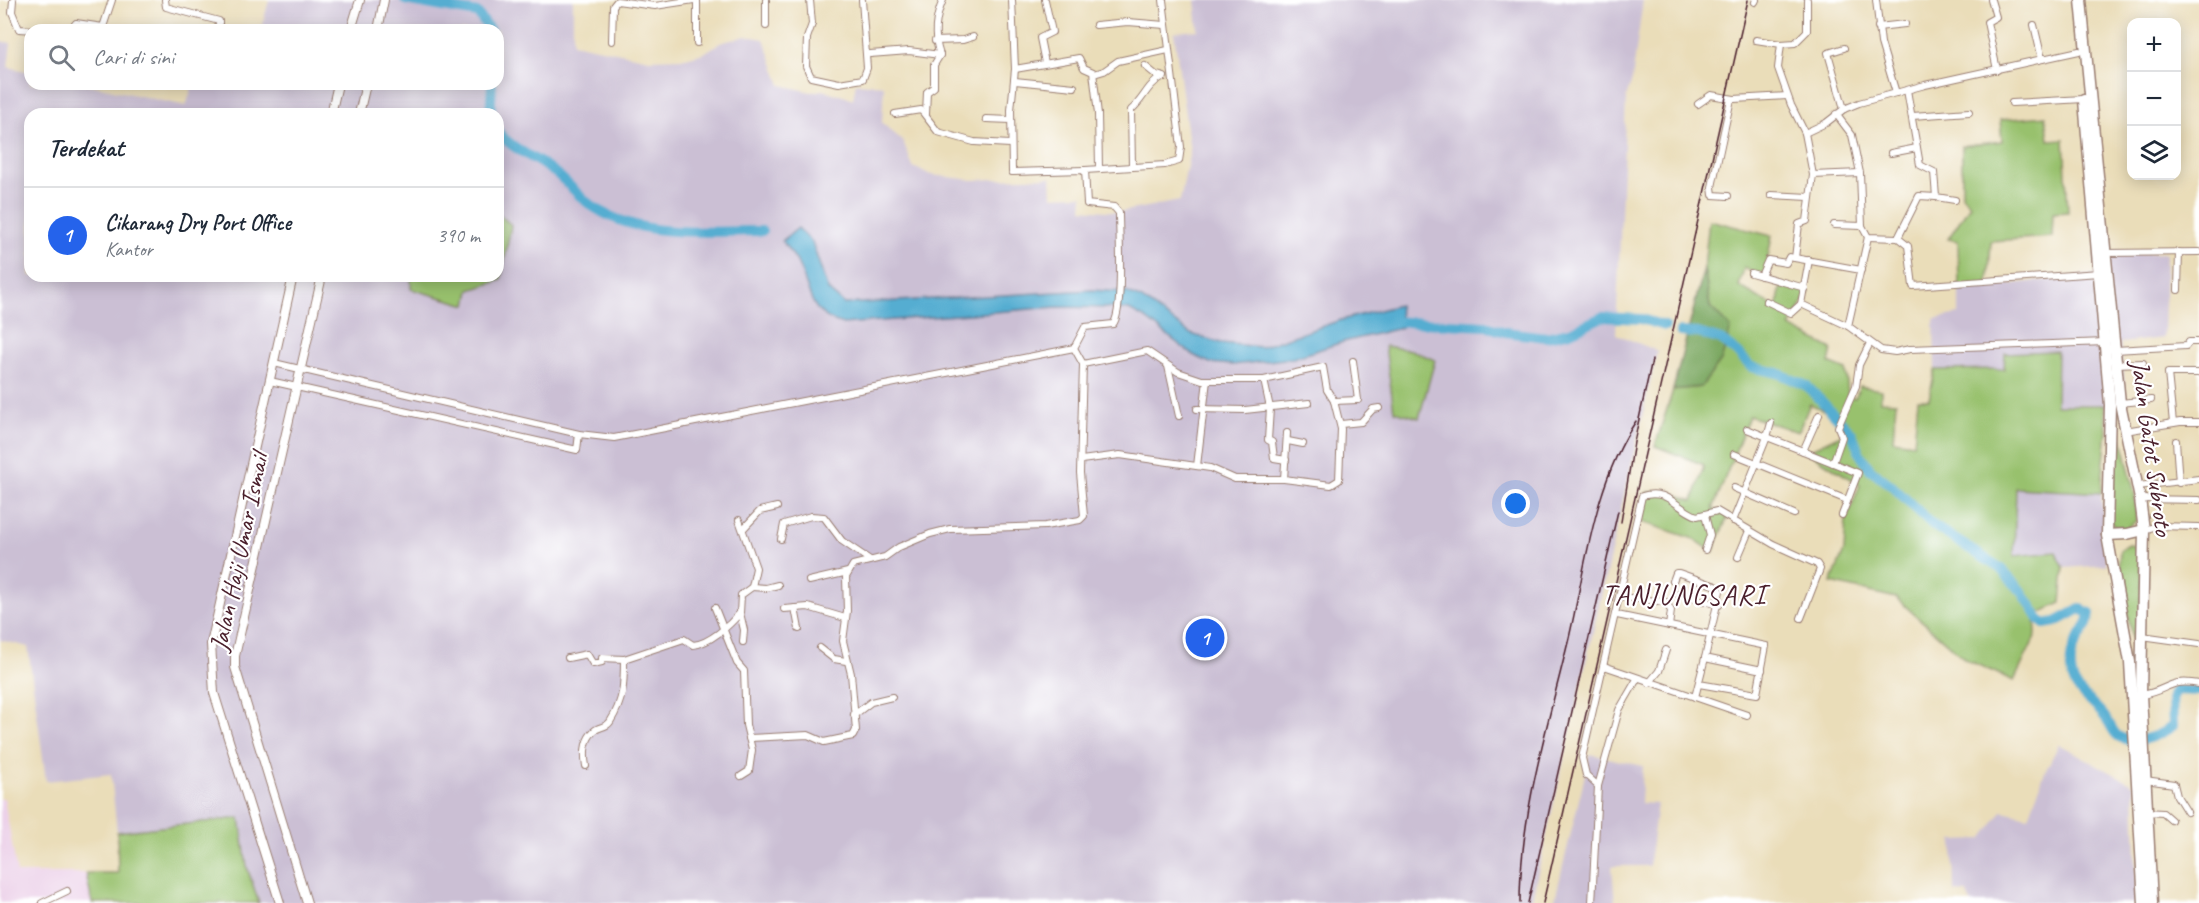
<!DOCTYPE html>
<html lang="id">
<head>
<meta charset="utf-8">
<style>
	body { margin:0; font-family:Caveat,sans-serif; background:#f6f6f7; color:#1f2937 }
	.controls { position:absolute; right:18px; top:18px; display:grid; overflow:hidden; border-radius:12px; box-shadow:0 3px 15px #0003 }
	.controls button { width:54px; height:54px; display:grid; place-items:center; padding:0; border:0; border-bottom:2px solid #e0e1e3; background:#fff; color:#1f2937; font:30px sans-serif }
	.you { position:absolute; left:1516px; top:504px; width:21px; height:21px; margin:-15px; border:4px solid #fff; border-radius:50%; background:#1a73e8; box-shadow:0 0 0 9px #1a73e833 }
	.badge { display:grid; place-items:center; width:39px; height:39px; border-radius:50%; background:#2563eb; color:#fff; font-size:20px; font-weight:700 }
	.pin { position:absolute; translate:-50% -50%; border:3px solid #fff; box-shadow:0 2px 6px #0006 }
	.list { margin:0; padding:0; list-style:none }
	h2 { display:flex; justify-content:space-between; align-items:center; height:78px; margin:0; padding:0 24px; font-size:26px }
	h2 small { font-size:20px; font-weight:400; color:#747a83 }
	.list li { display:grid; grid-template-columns:39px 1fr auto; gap:18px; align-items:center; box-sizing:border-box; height:96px; padding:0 24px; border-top:2px solid #e0e1e3 }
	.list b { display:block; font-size:22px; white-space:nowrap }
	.list p { margin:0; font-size:20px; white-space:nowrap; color:#747a83 }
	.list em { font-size:20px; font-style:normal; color:#747a83 }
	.icon { flex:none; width:33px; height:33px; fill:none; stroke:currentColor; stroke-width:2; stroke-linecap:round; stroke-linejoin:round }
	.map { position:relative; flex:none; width:2199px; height:903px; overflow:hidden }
	.search { position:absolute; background:#fff; box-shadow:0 3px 15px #0003; left:24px; top:24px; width:480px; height:66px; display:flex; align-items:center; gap:15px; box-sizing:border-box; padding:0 21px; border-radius:18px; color:#747a83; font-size:22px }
	.panel { position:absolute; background:#fff; box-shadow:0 3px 15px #0003; left:24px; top:108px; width:480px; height:174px; border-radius:18px }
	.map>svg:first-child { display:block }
	.built { fill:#ecd1e9 }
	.industrial { fill:#cbbfd4; fill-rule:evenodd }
	.green { fill:#98c16d; stroke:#71704c; stroke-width:1.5 }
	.forest { fill:#7aa760; stroke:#626346; stroke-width:1.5 }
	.water { fill:#54add1; stroke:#4f667e; stroke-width:1.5 }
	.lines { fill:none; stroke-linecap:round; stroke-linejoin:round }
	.river { stroke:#54add1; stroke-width:10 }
	.minor-casing { stroke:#9a7e72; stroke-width:8 }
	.secondary-casing { stroke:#9a7e72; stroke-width:10 }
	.trunk-casing { stroke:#9a7e72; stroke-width:13 }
	.minor { stroke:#fff; stroke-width:6 }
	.secondary { stroke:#fff; stroke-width:8 }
	.trunk { stroke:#fff; stroke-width:10 }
	.rail { stroke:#4a1f2b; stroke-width:1.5 }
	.labels { text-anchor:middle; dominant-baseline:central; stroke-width:4.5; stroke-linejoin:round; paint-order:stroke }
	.street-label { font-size:26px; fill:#4a1f2b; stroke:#fff }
	.quarter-label { font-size:28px; letter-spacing:1.5px; fill:#4a1f2b; stroke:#fff }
</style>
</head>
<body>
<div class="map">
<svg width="2199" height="903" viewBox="0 0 2199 903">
	<rect width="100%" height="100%" fill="#fff"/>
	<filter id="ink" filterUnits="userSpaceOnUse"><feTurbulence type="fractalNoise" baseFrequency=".0167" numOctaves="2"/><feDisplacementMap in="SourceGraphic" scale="12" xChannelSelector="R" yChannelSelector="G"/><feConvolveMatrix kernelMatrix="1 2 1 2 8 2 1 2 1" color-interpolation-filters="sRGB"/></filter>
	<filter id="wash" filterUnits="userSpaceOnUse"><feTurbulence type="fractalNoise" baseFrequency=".008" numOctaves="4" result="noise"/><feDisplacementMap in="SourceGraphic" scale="24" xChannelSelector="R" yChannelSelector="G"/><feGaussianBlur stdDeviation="1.35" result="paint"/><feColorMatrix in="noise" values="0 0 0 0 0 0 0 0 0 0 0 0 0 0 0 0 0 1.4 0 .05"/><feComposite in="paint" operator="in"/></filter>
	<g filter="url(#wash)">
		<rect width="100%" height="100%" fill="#eaddb9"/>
		<polygon class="built" points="4,798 17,873 86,873 92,903 0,903 0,799"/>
		<g class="industrial">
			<path d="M 269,0 L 573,0 L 573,43 L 649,59 L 686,58 L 704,53 L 720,43 L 746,36 L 764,39 L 781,85 L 811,92 L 823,90 L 853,99 L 856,83 L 884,85 L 882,123 L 903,141 L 913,167 L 931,175 L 972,180 L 1051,177 L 1052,196 L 1083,195 L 1082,209 L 1119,212 L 1180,201 L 1190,151 L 1174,32 L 1198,30 L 1195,0 L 1643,0 L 1632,80 L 1626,98 L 1616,334 L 1657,351 L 1531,903 L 259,903 L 247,867 L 240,818 L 117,832 L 111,774 L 46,781 L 28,647 L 0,640 L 0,41 L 11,43 L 8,67 L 30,72 L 30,84 L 86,84 L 186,106 L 193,84 L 227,84 L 245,88 L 247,84 L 498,84 L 498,30 L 261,30 ZM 30,114 L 498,114 L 498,276 L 30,276 Z"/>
			<polygon points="2166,253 2164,338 2120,343 2127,404 2055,405 2057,352 2005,353 2004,369 1935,370 1934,319 1959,314 1959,290 2096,274 2094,254"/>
			<polygon points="2016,488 2101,493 2107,565 2064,568 2056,552 2014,557"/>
			<polygon points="2059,744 2134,785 2137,903 1971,903 1967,893 1954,892 1953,840 1982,839 2002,811 2029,817 2044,774"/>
			<polygon points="1590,754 1643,766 1641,803 1657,804 1649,866 1612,866 1615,903 1554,903"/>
		</g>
		<g class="green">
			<polygon points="2046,116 2049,140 2064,139 2068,212 2053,213 2052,237 1991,241 1988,286 1959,290 1958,241 1948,239 1970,205 1962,195 1962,146 2002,141 2000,120"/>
			<polygon points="498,213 511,225 501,280 470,290 467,305 411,289 411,276 498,276"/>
			<polygon points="1709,220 1772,236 1764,277 1744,268 1739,286 1776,308 1782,284 1809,292 1790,327 1832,349 1829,363 1846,370 1848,395 1855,398 1860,386 1881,390 1881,401 1896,402 1893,440 1914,443 1918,399 1929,399 1935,370 2004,369 2005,353 2057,351 2056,405 2105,405 2107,431 2101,493 2016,488 2014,556 2056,552 2064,568 2061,603 2035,615 2036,635 2014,681 1965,659 1896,598 1831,583 1844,551 1846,520 1860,485 1813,455 1813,448 1845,433 1847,421 1810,404 1798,432 1749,416 1713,509 1728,516 1713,552 1694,539 1642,522 1647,492 1669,492 1693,501 1704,465 1655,446 1673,390 1701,387 1731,328 1710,307 1704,268"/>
			<polygon points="1385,346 1411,350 1435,360 1419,418 1394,411"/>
			<polygon points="2115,409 2135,495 2136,521 2127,528 2114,526 2111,520"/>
			<path d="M 2129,545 L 2135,546 C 2147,560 2138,641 2136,663 L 2119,566 L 2120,550 Z"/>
			<polygon points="240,818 247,867 259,903 92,903 86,873 118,873 117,832"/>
		</g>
		<polygon class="forest" points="1704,268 1710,307 1731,328 1721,361 1701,387 1673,390"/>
		<path class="water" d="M 798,228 L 812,242 L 828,290 L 844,304 L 1092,290 L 1126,292 L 1142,299 L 1191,334 L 1221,343 L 1261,347 L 1341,320 L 1399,305 L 1401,328 L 1343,342 L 1293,358 L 1233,365 L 1210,363 L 1193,355 L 1146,319 L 1129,310 L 1107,308 L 1057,307 L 843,324 C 807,314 812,293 798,264 C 795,256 787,249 782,241 Z"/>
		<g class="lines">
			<g class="river">
				<polyline points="405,0 477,13 490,30"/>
				<polyline points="490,114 492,84"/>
				<path d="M 498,132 C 513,150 536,158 554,172 C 567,181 576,194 588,203 C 637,240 704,231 762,231"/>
				<polyline points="1387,321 1486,326 1505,332 1546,337 1570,332 1602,317 1641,319 1665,326"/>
				<path d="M 1680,332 L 1698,333 L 1721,340 L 1738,353 L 1751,367 L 1778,373 L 1807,386 L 1852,433 L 1860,454 L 1870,469 L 1891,485 L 1934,526 L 2000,568 L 2023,593 L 2039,619 L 2044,624 L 2056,622 L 2080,609 L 2090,613 C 2089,630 2072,641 2071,659 C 2068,694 2091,696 2107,720 C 2113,728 2113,736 2125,739 C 2140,744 2160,735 2173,726 L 2172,696 L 2176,690 L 2199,691"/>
			</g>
		</g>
	</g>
	<g filter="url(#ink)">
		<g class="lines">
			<defs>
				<g id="minor">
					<polyline points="13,0 12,12 19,29 35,30"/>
					<polyline points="165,0 166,7 219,21 219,30"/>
					<polyline points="810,0 812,24 807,38 806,66 811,77 839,83 863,79 867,68 862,0"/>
					<polyline points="1045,0 1052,32 1040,38 1045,63"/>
					<polyline points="1876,0 1881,43 1896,93"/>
					<polyline points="1991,0 1996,17 1987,22 1997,70"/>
					<polyline points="1755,2 1756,0"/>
					<polyline points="1096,25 1128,22 1165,25"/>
					<polyline points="2034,25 2042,59"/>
					<polyline points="766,26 766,0"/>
					<polyline points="1878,27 1905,24"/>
					<polyline points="70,30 76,23 103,27 112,0"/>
					<polyline points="1756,40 1781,44 1795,43 1807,31 1807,0"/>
					<polyline points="612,41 613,6 617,1 655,6 694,0"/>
					<polyline points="935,41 963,40 973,37"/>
					<polyline points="697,43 697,0"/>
					<polyline points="1781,44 1778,68 1791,105 1805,133 1813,175 1807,221 1799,224 1795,258"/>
					<polyline points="870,54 909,51 940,55"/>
					<polyline points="1145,66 1156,75 1164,77"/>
					<polyline points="1015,69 1079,58 1084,68 1093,72 1098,114 1099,168"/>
					<polyline points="1094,74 1104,71 1118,61 1168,50"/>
					<polyline points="1015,81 1074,87"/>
					<polyline points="1907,90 1920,165 1934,172 1936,197 1955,200"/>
					<polyline points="2012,103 2084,99"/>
					<polyline points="1698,104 1711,95 1734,99 1787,96"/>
					<polyline points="1844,109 1828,53 1844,48"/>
					<polyline points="895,114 921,110 938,132 974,142 1010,144"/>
					<path d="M 926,114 L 927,92 L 934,87 L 934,65 L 940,55 C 933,35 935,19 943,0"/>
					<polyline points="1836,114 1852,135 1860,173 1862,226 1868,237 1898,238 1908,246 1913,286 2099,273"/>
					<polyline points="1912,116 1969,112"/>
					<polyline points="986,119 1011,120"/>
					<polyline points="1805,133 1826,123 1844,109 1859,103 1925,85 2079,51"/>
					<polyline points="1891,153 1917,148"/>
					<path d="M 1132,166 L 1131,110 C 1144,99 1147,85 1162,77"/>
					<polyline points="1085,170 1165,165 1179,161 1181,147 1163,0"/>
					<polyline points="1813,175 1860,173"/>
					<polyline points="1771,195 1809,197"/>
					<polyline points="1728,196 1713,195 1712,187 1731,99"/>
					<polyline points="1834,225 1862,226"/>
					<polyline points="1898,238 1919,196 1936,197"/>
					<polyline points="2105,253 2199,252"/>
					<polyline points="1809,260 1801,304 1848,326 1881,350 1895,352 1910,349 2106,342"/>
					<polyline points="1751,273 1805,288"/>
					<polyline points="1761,276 1768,260 1786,263 1789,257 1861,270"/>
					<polyline points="2178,290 2179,252"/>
					<polyline points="1766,301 1791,313 1801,304"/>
					<polyline points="1848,326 1868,237"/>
					<polyline points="2115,350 2186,346 2189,342 2199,342"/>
					<polyline points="274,363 579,434 614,438 1074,348"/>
					<polyline points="2116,364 2143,363"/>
					<polyline points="1168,366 1179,416"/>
					<polyline points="1264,380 1270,408 1268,440 1272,442 1274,458 1286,460"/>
					<polyline points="270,381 577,450 579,434"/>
					<polyline points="1334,401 1358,400 1353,361"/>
					<polyline points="2120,403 2151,400"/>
					<polyline points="1197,409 1245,410 1309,403"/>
					<polyline points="2173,423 2168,373 2199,373"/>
					<polyline points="1341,424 1361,422 1373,409 1379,408"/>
					<polyline points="1747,429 1767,437 1771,423"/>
					<polyline points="2125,431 2180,422 2199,422"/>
					<polyline points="1288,441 1303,444"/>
					<polyline points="2176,441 2179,483"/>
					<polyline points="1803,451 1858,473 1842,515"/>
					<polyline points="1734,454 1847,500"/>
					<polyline points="1081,460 1120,455 1210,468 1235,479 1284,479 1331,485 1339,480 1341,429 1334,401 1327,390 1323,367 1264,380 1202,380 1178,372 1147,351 1083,364"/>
					<polyline points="1833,463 1842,437 1838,427 1856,386 1859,365 1870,343"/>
					<polyline points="1197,466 1207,380"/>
					<polyline points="1284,479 1287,433"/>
					<polyline points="2138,486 2199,479"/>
					<polyline points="1734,488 1794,514"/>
					<polyline points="2140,499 2199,500"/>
					<polyline points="1705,515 1710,535 1705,550"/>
					<polyline points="1733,521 1767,437 1803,451 1819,415"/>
					<polyline points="743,529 760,511 777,507"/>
					<polyline points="2144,530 2157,526 2199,527"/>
					<polyline points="781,539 784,524 811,516 824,517 842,541 870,560"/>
					<polyline points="1738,557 1749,531"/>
					<polyline points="809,581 848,572"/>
					<polyline points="1673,581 1676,573 1679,573 1716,586 1720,591 1705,658 1762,670"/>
					<polyline points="752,587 766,588 778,585"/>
					<polyline points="1678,594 1719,605"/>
					<polyline points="1621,597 1666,602 1671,611 1669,626"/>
					<polyline points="715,608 737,663 744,671 746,725 752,750 749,771 741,776"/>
					<polyline points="795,608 799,629"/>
					<polyline points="784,609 808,607 845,618"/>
					<polyline points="740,613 744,630 743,642"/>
					<polyline points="1617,615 1766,646 1757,694 1699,684"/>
					<polyline points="2142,636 2199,644"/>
					<polyline points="820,648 834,659 846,661"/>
					<polyline points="568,658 587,654 593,664 602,662 602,658 624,659"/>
					<polyline points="1604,666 1695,697 1705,658"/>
					<polyline points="1649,683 1659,671 1666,650"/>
					<path d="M 2141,695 C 2169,691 2168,678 2199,684"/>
					<polyline points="1695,697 1747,715"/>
					<polyline points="854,715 871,702 892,697"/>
					<path d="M 749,738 L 808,735 L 824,742 L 853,736 L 856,730 L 851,674 L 843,641 L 847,611 L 846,577 L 853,565 L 885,557 L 899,547 L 930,534 L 950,529 L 1045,526 L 1080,520 L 1084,516 L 1080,473 L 1083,364 L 1074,348 L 1085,327 L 1113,324 C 1124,312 1119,233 1119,213 L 1114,207 L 1087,204 L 1085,170 L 1012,172 L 1011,110 L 1015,69 L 1012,0"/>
					<path d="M 586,766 C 584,755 584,740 594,731 C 599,726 606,728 610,722 C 624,700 624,684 624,659 L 684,639 L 693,645 C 709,644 730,625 740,613 L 741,595 L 752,587 L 756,568 L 739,520"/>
					<polyline points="2145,780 2174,784 2177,796 2187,812"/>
					<polyline points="1598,786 1619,710 1637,679"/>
					<polyline points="2146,812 2163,813 2171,820"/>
					<polyline points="42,903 67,891"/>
					<path d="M 1592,903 L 1598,786 L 1586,775 L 1582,758 L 1642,496 C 1667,488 1676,508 1697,516 L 1717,511 L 1773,544 L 1817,564 L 1820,569 L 1801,618"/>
				</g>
				<g id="secondary">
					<polyline points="351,30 360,0"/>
					<polyline points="378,30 384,0"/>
					<polyline points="331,114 338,84"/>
					<polyline points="359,114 366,84"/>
					<polyline points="280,903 214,693 211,644 293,276"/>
					<polyline points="307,903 235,667 235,656 322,276"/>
				</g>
				<g id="trunk">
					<polyline points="2081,0 2120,403 2140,499 2144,530 2141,695 2152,903"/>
					<polyline points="2084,100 2110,405 2107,535 2130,662 2144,903"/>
					<polyline points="2107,535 2127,534 2144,530"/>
				</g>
			</defs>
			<use href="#minor" class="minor-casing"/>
			<use href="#secondary" class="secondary-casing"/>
			<use href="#trunk" class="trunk-casing"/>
			<use href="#minor" class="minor"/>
			<use href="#secondary" class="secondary"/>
			<use href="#trunk" class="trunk"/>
			<g class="rail">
				<polyline points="1621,522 1634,442 1652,360"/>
				<path d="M 1520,903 C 1520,813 1548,725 1569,638 C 1586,565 1594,484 1636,421"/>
				<polyline points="1528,903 1618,511"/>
				<polyline points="1543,903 1748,0"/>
			</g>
		</g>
	</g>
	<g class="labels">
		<g class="street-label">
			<text transform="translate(2152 448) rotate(82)">Jalan Gatot Subroto</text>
			<text transform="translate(239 552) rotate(-78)">Jalan Haji Umar Ismail</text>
		</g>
		<g class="quarter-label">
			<text x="1684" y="594">TANJUNGSARI</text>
		</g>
	</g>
</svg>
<div class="controls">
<button>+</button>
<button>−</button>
<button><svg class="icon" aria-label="layers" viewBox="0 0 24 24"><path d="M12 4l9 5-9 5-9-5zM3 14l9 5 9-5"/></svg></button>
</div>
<div class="you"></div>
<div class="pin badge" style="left:1205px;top:638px">1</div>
<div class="search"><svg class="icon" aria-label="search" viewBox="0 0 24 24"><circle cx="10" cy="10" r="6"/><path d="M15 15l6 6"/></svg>Cari di sini</div>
<section class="panel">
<h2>Terdekat<small></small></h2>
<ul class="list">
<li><span class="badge">1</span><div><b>Cikarang Dry Port Office</b><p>Kantor</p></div><em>390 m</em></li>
</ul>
</section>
</div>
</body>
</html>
